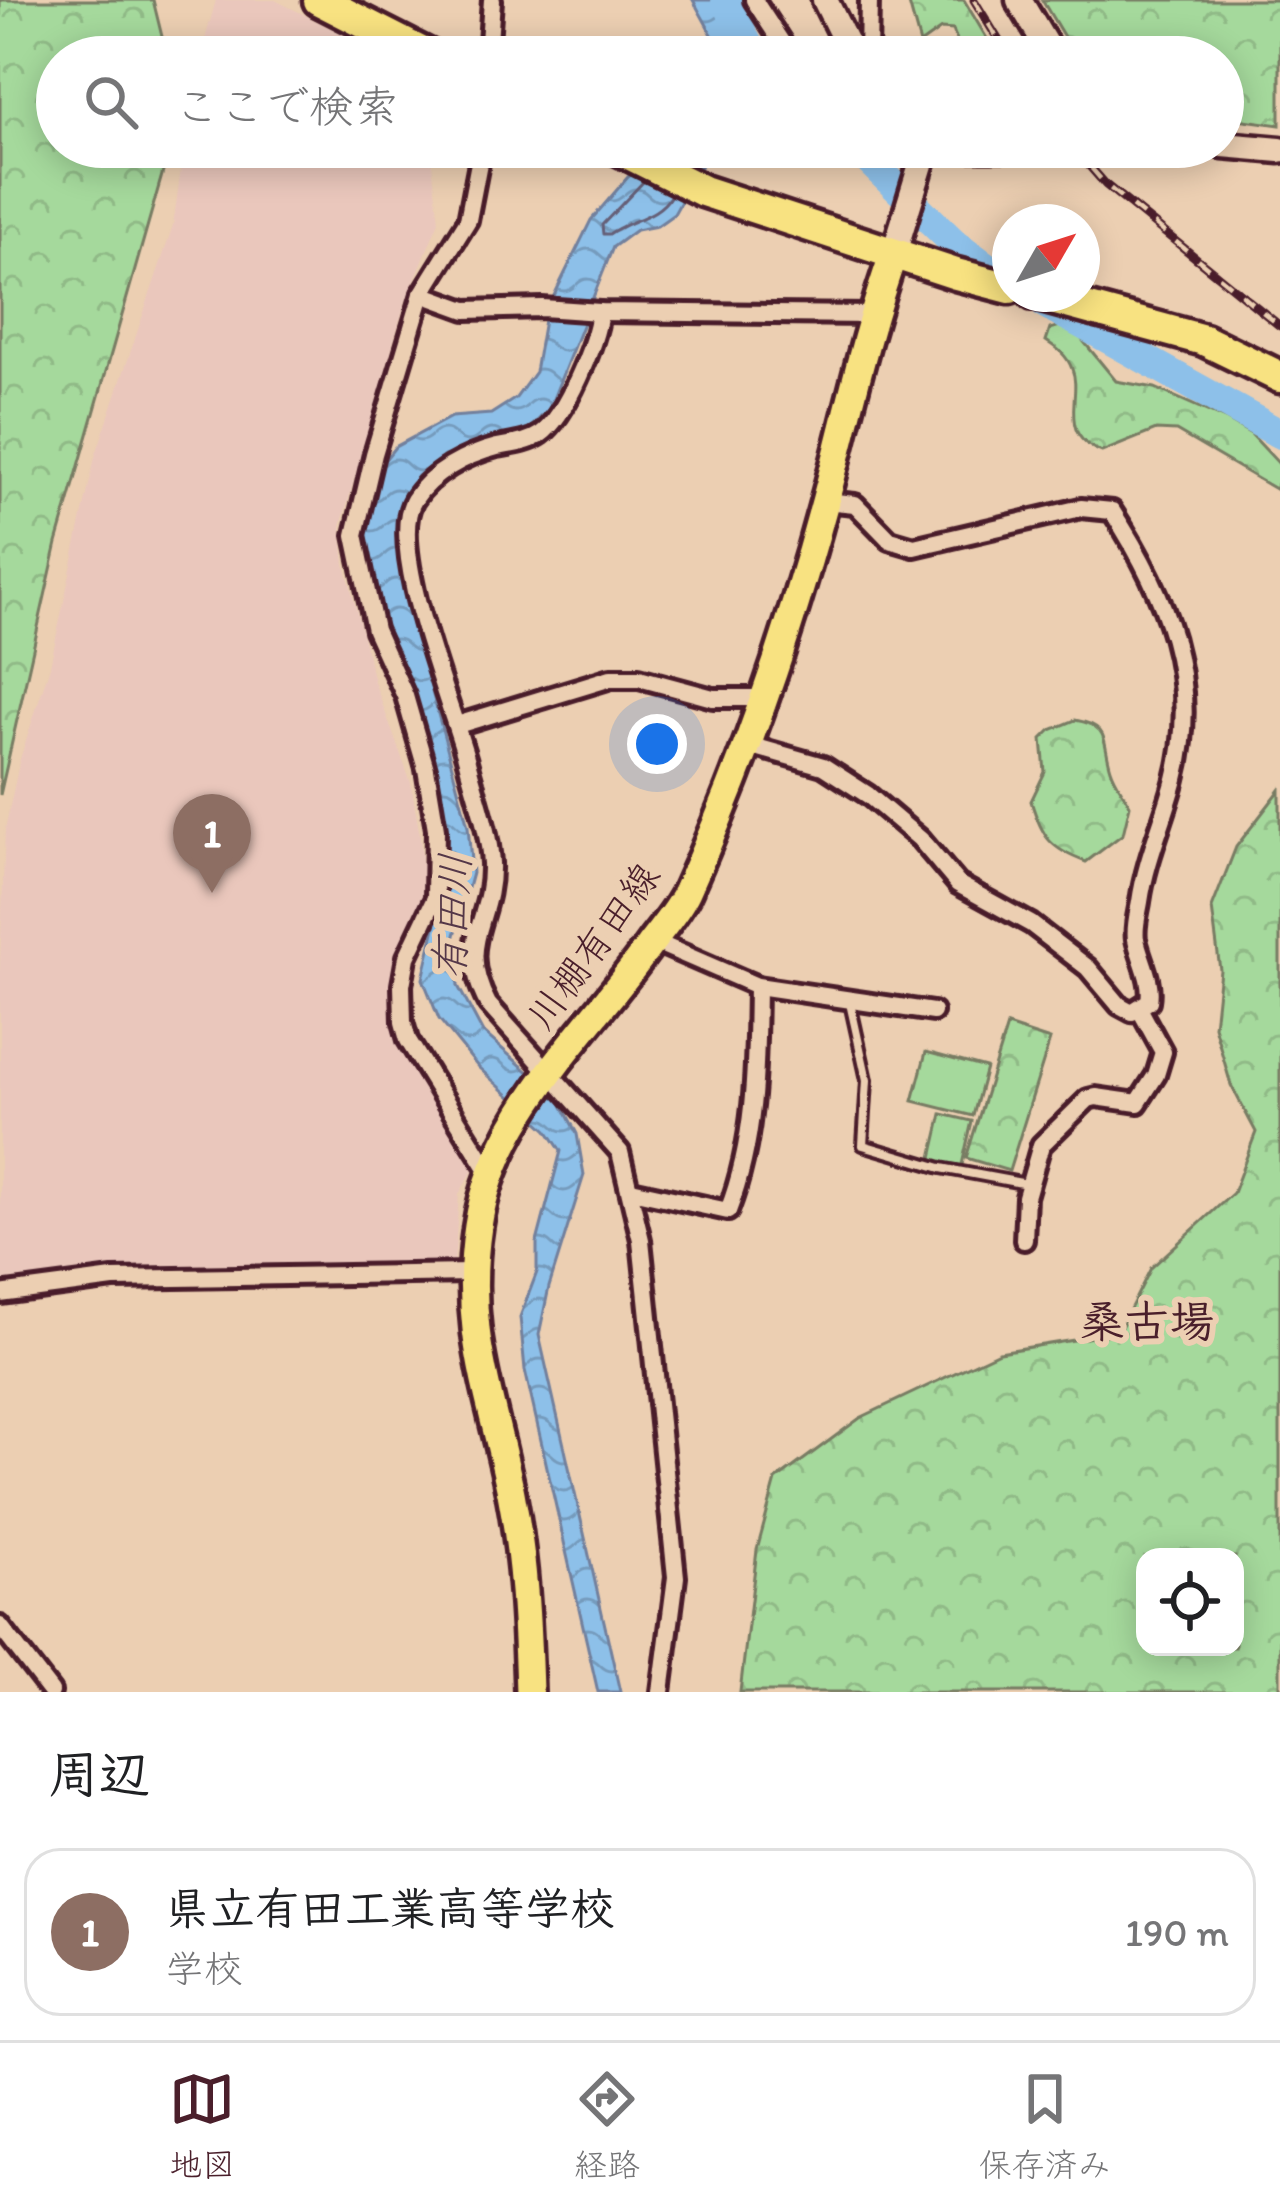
<!DOCTYPE html>
<html lang="ja">
<head>
<meta charset="utf-8">
<style>
	body { margin:0; font-family:Itim,"Klee One",sans-serif; background:#f6f6f6; color:#202124 }
	.controls { position:absolute; right:36px; bottom:36px; display:grid; overflow:hidden; border-radius:24px; box-shadow:0 6px 30px #0003 }
	.controls button { width:108px; height:108px; display:grid; place-items:center; padding:0; border:0; border-bottom:3px solid #e0e0e0; background:#fff; color:#202124; font:60px sans-serif }
	.compass { position:absolute; left:992px; top:204px; width:108px; height:108px; border-radius:50%; background:#fff; box-shadow:0 6px 30px #0003; rotate:51deg }
	.you { position:absolute; left:657px; top:744px; width:42px; height:42px; margin:-30px; border:9px solid #fff; border-radius:50%; background:#1a73e8; box-shadow:0 0 0 18px #1a73e833 }
	.badge { display:grid; place-items:center; width:78px; height:78px; border-radius:50%; background:#4a1f2b; color:#fff; font-size:39px; font-weight:700 }
	.pin { position:absolute; translate:-50% -99px; filter:drop-shadow(0 3px 6px #0008) }
	.pin::after { content:''; position:absolute; top:63px; width:42px; height:36px; background:inherit; clip-path:polygon(0 0,100% 0,50% 100%) }
	.list { margin:0; padding:0; list-style:none }
	h2 { display:flex; justify-content:space-between; align-items:center; height:156px; margin:0; padding:0 48px; font-size:51px }
	h2 small { font-size:39px; font-weight:400; color:#757577 }
	.list li { display:grid; grid-template-columns:78px 1fr auto; gap:36px; align-items:center; box-sizing:border-box; height:168px; margin:0 24px 24px; padding:0 24px; border:3px solid #e0e0e0; border-radius:36px }
	.list b { display:block; font-size:45px; white-space:nowrap }
	.list p { margin:0; font-size:39px; white-space:nowrap; color:#757577 }
	.list em { font-size:39px; font-style:normal; color:#757577 }
	.icon { flex:none; width:66px; height:66px; fill:none; stroke:currentColor; stroke-width:2; stroke-linecap:round; stroke-linejoin:round }
	.map { position:relative; flex:none; width:1280px; height:1692px; overflow:hidden }
	.search { position:absolute; background:#fff; box-shadow:0 6px 30px #0003; left:36px; right:36px; top:36px; height:132px; display:flex; align-items:center; gap:30px; box-sizing:border-box; padding:0 42px; border-radius:66px; color:#757577; font-size:45px }
	.sheet { height:348px; background:#fff }
	nav { display:flex; justify-content:space-around; align-items:center; box-sizing:border-box; height:168px; border-top:3px solid #e0e0e0; background:#fff; font-size:33px; color:#757577 }
	nav a { display:grid; justify-items:center; gap:6px }
	nav .on { color:#4a1f2b }
	.map>svg:first-child { display:block }
	.built { fill:#eac7bc }
	.forest { fill:url(#forest-crowns); stroke:#787c64; stroke-width:3; fill-rule:evenodd }
	.garden { fill:#a5d99c; stroke:#787c64; stroke-width:3 }
	.water { fill:url(#water-waves); stroke:#72809d; stroke-width:3 }
	.lines { fill:none; stroke-linecap:round; stroke-linejoin:round }
	.shore { stroke:#655f77; stroke-width:3 }
	.river { stroke:#8dc0e9; stroke-width:30 }
	.lane-casing { stroke:#4a1f2b; stroke-width:16 }
	.street-casing { stroke:#4a1f2b; stroke-width:26 }
	.secondary-casing { stroke:#4a1f2b; stroke-width:33 }
	.primary-casing { stroke:#4a1f2b; stroke-width:36 }
	.highway-casing { stroke:#4a1f2b; stroke-width:39 }
	.lane { stroke:#eccfb2; stroke-width:8 }
	.street { stroke:#eccfb2; stroke-width:16 }
	.secondary { stroke:#eccfb2; stroke-width:24 }
	.primary { stroke:#f8e281; stroke-width:27 }
	.highway { stroke:#f8e281; stroke-width:30 }
	.rail-casing { stroke:#4a1f2b; stroke-width:9 }
	.rail { stroke:#eccfb2; stroke-width:4.5; stroke-dasharray:14; stroke-linecap:butt }
	.labels { text-anchor:middle; dominant-baseline:central; stroke-width:12; stroke-linejoin:round; paint-order:stroke }
	.street-label { font-size:39px; fill:#4a1f2b; stroke:#eccfb2 }
	.water-label { font-size:42px; font-style:italic; fill:#543748; stroke:#eccfb2 }
	.quarter-label { font-size:45px; font-weight:bold; fill:#4a1f2b; stroke:#eccfb2 }
</style>
</head>
<body>
<div class="map">
<svg width="1280" height="1692" viewBox="0 0 1280 1692">
	<defs>
		<pattern id="forest-crowns" width="20" height="18" patternUnits="userSpaceOnUse" patternTransform="scale(3)"><rect width="20" height="18" fill="#a5d99c"/><path d="M2 6a3 3 0 1 1 6 0M12 15a3 3 0 1 1 6 0" fill="none" stroke="#90ba87"/></pattern>
		<pattern id="water-waves" width="16" height="10" patternUnits="userSpaceOnUse" patternTransform="scale(3)"><rect width="16" height="10" fill="#8dc0e9"/><path d="M0 5q4-4 8 0t8 0" fill="none" stroke="#759bbd"/></pattern>
	</defs>
	<rect width="100%" height="100%" fill="#eccfb2"/>
	<filter id="ink" filterUnits="userSpaceOnUse"><feTurbulence type="fractalNoise" baseFrequency=".00833" numOctaves="2"/><feDisplacementMap in="SourceGraphic" scale="24" xChannelSelector="R" yChannelSelector="G"/><feConvolveMatrix kernelMatrix="1 2 1 2 8 2 1 2 1" color-interpolation-filters="sRGB"/></filter>
	<g filter="url(#ink)">
		<g class="built">
			<polygon points="216,0 275,0 388,57 200,57"/>
			<polygon points="184,147 430,147 439,221 404,306 341,526 345,564 374,681 411,783 420,837 426,899 392,983 397,1030 448,1128 474,1169 459,1194 454,1266 147,1268 0,1283 0,962 5,829 20,759 50,666 95,457 173,226"/>
		</g>
		<g class="forest">
			<polygon points="0,0 153,0 167,57 57,57 57,147 170,147 57,543 0,795"/>
			<polygon points="908,0 964,0 998,57 963,57 953,30 941,29 920,44"/>
			<polygon points="1042,0 1280,0 1280,125 1223,117 1223,57 1076,57"/>
			<path d="M 1060,326 L 1080,337 L 1116,381 L 1155,388 L 1227,420 L 1251,434 L 1280,465 L 1280,480 L 1275,489 L 1176,431 L 1156,430 L 1102,452 C 1055,435 1083,395 1072,369 C 1067,355 1058,349 1046,341 L 1050,329 Z"/>
			<path d="M 1075,720 C 1111,726 1102,741 1111,769 C 1115,782 1124,793 1130,805 L 1123,834 L 1086,862 C 1050,849 1042,837 1031,801 L 1045,772 L 1042,739 L 1051,730 Z"/>
			<path d="M 1280,790 L 1280,1692 L 740,1692 L 757,1550 L 776,1480 L 860,1418 L 999,1352 L 1118,1333 L 1151,1268 L 1233,1193 L 1256,1132 L 1231,1085 L 1214,1026 L 1220,970 L 1212,908 L 1236,847 ZM 1145,1557 L 1235,1557 L 1235,1647 L 1145,1647 Z"/>
			<polygon points="1007,1026 1050,1040 1009,1171 966,1158"/>
		</g>
		<g class="garden">
			<polygon points="926,1052 986,1068 973,1116 913,1101"/>
			<polygon points="942,1114 972,1121 961,1169 931,1162"/>
		</g>
		<g class="water">
			<polygon points="693,0 737,0 752,57 717,57 720,49"/>
			<polygon points="673,147 711,147 674,214 657,226 636,230 613,247 549,409 530,428 444,456 418,476 399,514 401,565 411,613 468,826 472,873 454,939 458,986 482,1031 559,1099 577,1134 584,1175 549,1287 539,1335 620,1692 598,1692 525,1370 520,1317 537,1272 537,1242 561,1151 547,1130 478,1067 439,1019 423,979 447,876 436,781 361,548 379,467 395,447 451,417 491,414 516,398 535,372 545,314 591,220 628,177"/>
		</g>
		<g class="lines">
			<path class="shore" d="M 644,181 L 602,225 L 603,234 L 609,234 C 630,219 658,218 671,195"/>
			<g class="river">
				<polyline points="726,0 749,47 760,57"/>
				<polyline points="855,147 954,243 1010,284"/>
				<polyline points="1044,303 1280,434"/>
			</g>
			<defs>
				<polyline id="lane" points="850,1003 867,1080 863,1145 941,1168 1027,1184"/>
				<g id="street">
					<polyline points="754,0 791,57"/>
					<polyline points="488,57 492,0"/>
					<polyline points="868,57 869,0"/>
					<polyline points="482,147 468,220 422,294 374,454 355,535 375,630 405,696 426,769 436,829 435,898 407,957 402,985 403,1022 408,1040 490,1173"/>
					<polyline points="891,147 921,165"/>
					<polyline points="422,294 466,310 542,308 600,312 871,315"/>
					<path d="M 600,312 C 596,343 566,416 541,434 C 528,443 512,444 497,447 C 466,455 431,473 414,500 C 385,547 454,709 468,765 C 476,796 489,831 491,863 C 493,923 455,941 488,1004 L 620,1152 L 641,1240 L 676,1577 L 661,1692"/>
					<polyline points="457,725 611,678 639,678 713,698 764,698"/>
					<path d="M 749,745 L 823,766 L 868,795 L 920,839 L 958,884 L 1031,924 L 1088,968 L 1119,1005 L 1132,1012 L 1149,1001 C 1153,980 1140,959 1136,939 C 1134,927 1138,914 1140,902 C 1146,859 1164,821 1175,779 C 1201,679 1166,594 1112,511 L 1081,508 L 914,547 L 890,540 L 855,504 L 825,501"/>
					<polyline points="653,941 757,986 933,1012"/>
					<path d="M 631,1190 L 728,1211 C 756,1139 756,1063 757,986"/>
					<polyline points="1024,1240 1026,1197 1041,1145 1088,1099 1096,1097 1138,1103 1156,1075 1163,1052 1140,1010"/>
					<polyline points="0,1294 113,1279 471,1273"/>
					<polyline points="0,1626 51,1692"/>
				</g>
				<g id="secondary">
					<polyline points="825,0 853,57"/>
					<polyline points="1019,0 1053,57"/>
					<polyline points="1223,145 1280,150"/>
					<polyline points="925,147 1047,147"/>
					<polyline points="894,253 926,148"/>
				</g>
				<path id="primary" d="M 529,1692 C 527,1626 524,1559 511,1493 C 491,1394 462,1331 478,1226 C 495,1112 588,1033 651,943 C 663,927 678,910 687,891 C 744,765 790,632 826,498 C 848,416 865,333 894,253"/>
				<g id="highway">
					<polyline points="319,0 431,57"/>
					<polyline points="615,147 703,191 956,274 1010,288"/>
					<polyline points="1034,294 1204,340 1280,377"/>
				</g>
			</defs>
			<use href="#lane" class="lane-casing"/>
			<use href="#street" class="street-casing"/>
			<use href="#secondary" class="secondary-casing"/>
			<use href="#primary" class="primary-casing"/>
			<use href="#highway" class="highway-casing"/>
			<use href="#lane" class="lane"/>
			<use href="#street" class="street"/>
			<use href="#secondary" class="secondary"/>
			<use href="#primary" class="primary"/>
			<use href="#highway" class="highway"/>
			<defs>
				<g id="rail">
					<polyline points="974,0 1009,57"/>
					<polyline points="1073,147 1106,185 1280,326"/>
				</g>
			</defs>
			<use href="#rail" class="rail-casing"/>
			<use href="#rail" class="rail"/>
		</g>
	</g>
	<g class="labels">
		<g class="street-label">
			<text transform="translate(593 946) rotate(-54)">川棚有田線</text>
		</g>
		<g class="water-label">
			<text transform="translate(452 916) rotate(-87)">有田川</text>
		</g>
		<g class="quarter-label">
			<text x="1147" y="1321">桑古場</text>
		</g>
	</g>
</svg>
<div class="controls">
<button><svg class="icon" aria-label="locate" viewBox="0 0 24 24"><circle cx="12" cy="12" r="6"/><path d="M12 2v4M12 18v4M2 12h4M18 12h4"/></svg></button>
</div>
<svg class="compass" viewBox="-18 -18 36 36"><path d="M0-13l5 13h-10z" fill="#e53935"/><path d="M0 13l5-13h-10z" fill="#757577"/></svg>
<div class="you"></div>
<div class="pin badge" style="left:212px;top:893px;background:#8d6e63">1</div>
<div class="search"><svg class="icon" aria-label="search" viewBox="0 0 24 24"><circle cx="10" cy="10" r="6"/><path d="M15 15l6 6"/></svg>ここで検索</div>
</div>
<section class="sheet">
<h2>周辺<small></small></h2>
<ul class="list">
<li><span class="badge" style="background:#8d6e63">1</span><div><b>県立有田工業高等学校</b><p>学校</p></div><em>190 m</em></li>
</ul>
</section>
<nav>
<a class="on"><svg class="icon" aria-label="map" viewBox="0 0 24 24"><path d="M3 6l6-2 6 2 6-2v14l-6 2-6-2-6 2zM9 4v14M15 6v14"/></svg>地図</a>
<a><svg class="icon" aria-label="directions" viewBox="0 0 24 24"><path d="M12 3l9 9-9 9-9-9zM9 14v-3h6M13 9l2 2-2 2"/></svg>経路</a>
<a><svg class="icon" aria-label="saved" viewBox="0 0 24 24"><path d="M7 4h10v16l-5-4-5 4z"/></svg>保存済み</a>
</nav>
</body>
</html>
